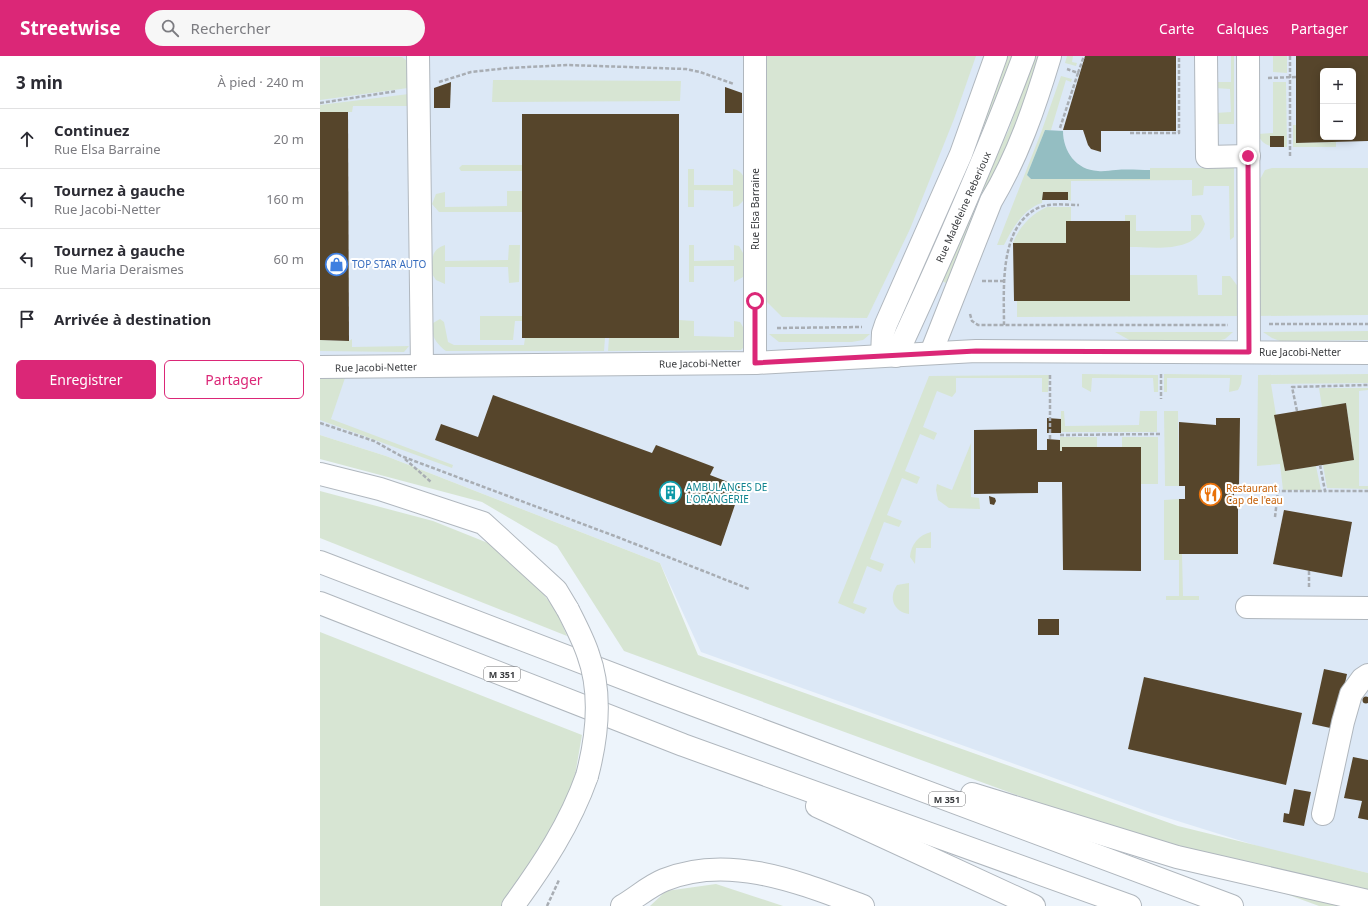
<!DOCTYPE html>
<html lang="fr">
<head>
<meta charset="utf-8">
<style>
	body { margin:0; font-family:"Noto Sans",sans-serif; background:#f7f7f7; color:#2b2b33 }
	.controls { position:absolute; right:12px; top:12px; display:grid; overflow:hidden; border-radius:6px; box-shadow:0 2px 10px #0003 }
	.controls button { width:36px; height:36px; display:grid; place-items:center; padding:0; border:0; border-bottom:1px solid #e1e1e2; background:#fff; color:#2b2b33; font:20px sans-serif }
	.stop { position:absolute; width:12px; height:12px; margin:-9px; border:3px solid #db2777; border-radius:50%; background:#fff }
	.stop.end { background:#db2777; border-color:#fff; box-shadow:0 1px 4px #0008 }
	.list { margin:0; padding:0; list-style:none }
	h2 { display:flex; justify-content:space-between; align-items:center; height:52px; margin:0; padding:0 16px; font-size:17px }
	h2 small { font-size:13px; font-weight:400; color:#7c7c81 }
	.list li { display:grid; grid-template-columns:26px 1fr auto; gap:12px; align-items:center; box-sizing:border-box; height:60px; padding:0 16px; border-top:1px solid #e1e1e2 }
	.list b { display:block; font-size:15px; white-space:nowrap }
	.list p { margin:0; font-size:13px; white-space:nowrap; color:#7c7c81 }
	.list em { font-size:13px; font-style:normal; color:#7c7c81 }
	.actions { display:flex; gap:8px; padding:12px 16px }
	.actions a { flex:1; padding:9px 0; border:1px solid #db2777; border-radius:6px; text-align:center; font-size:14px; color:#db2777 }
	.actions .main { background:#db2777; color:#fff }
	.icon { flex:none; width:22px; height:22px; fill:none; stroke:currentColor; stroke-width:2; stroke-linecap:round; stroke-linejoin:round }
	.map { position:relative; flex:none; width:1048px; height:850px; overflow:hidden }
	header { display:flex; align-items:center; gap:24px; box-sizing:border-box; height:56px; padding:0 20px; background:#db2777; color:#fff }
	header strong { font-size:19px }
	nav { display:flex; gap:22px; margin-inline-start:auto; font-size:14px }
	.search { width:280px; height:36px; background:#f7f7f7; display:flex; align-items:center; gap:10px; box-sizing:border-box; padding:0 14px; border-radius:22px; color:#7c7c81; font-size:15px }
	main { display:flex }
	aside { flex:1; background:#fff }
	.map>svg:first-child { display:block }
	.built { fill:#dce8f6; fill-rule:evenodd }
	.green { fill:#d7e5d3 }
	.water { fill:#94bec2 }
	.building { fill:#56452b; fill-rule:evenodd }
	.lines { fill:none; stroke-linecap:round; stroke-linejoin:round }
	.minor-casing { stroke:#b0b7be; stroke-width:24 }
	.highway-casing { stroke:#b0b7be; stroke-width:24 }
	.path { stroke:#a8adb3; stroke-width:2.5; stroke-dasharray:4 2; stroke-linecap:butt }
	.minor { stroke:#fff; stroke-width:22 }
	.highway { stroke:#fff; stroke-width:22 }
	.highway-bridge-casing { stroke:#b0b7be; stroke-width:24; stroke-linecap:butt }
	.highway-bridge { stroke:#fff; stroke-width:22 }
	.route { stroke:#db2777; stroke-width:5 }
	.labels { text-anchor:middle; dominant-baseline:central; stroke-width:4; stroke-linejoin:round; paint-order:stroke }
	.shield { fill:#fff; stroke:#747577; stroke-width:1 }
	.shield-label { font-size:9px; font-weight:bold; fill:#383a3d }
	.street-label { font-size:10px; fill:#383a3d; stroke:#fff }
	.shop-label { font-size:10px; fill:#366cbe; stroke:#fff; text-anchor:start }
	.culture-label { font-size:10px; fill:#0d838f; stroke:#fff; text-anchor:start }
	.food-label { font-size:10px; fill:#c56008; stroke:#fff; text-anchor:start }
</style>
</head>
<body>
<header>
<strong>Streetwise</strong>
<div class="search"><svg class="icon" aria-label="search" viewBox="0 0 24 24"><circle cx="10" cy="10" r="6"/><path d="M15 15l6 6"/></svg>Rechercher</div>
<nav><a>Carte</a><a>Calques</a><a>Partager</a></nav>
</header>
<main>
<aside>
<h2>3 min<small>À pied · 240 m</small></h2>
<ul class="list">
<li><svg class="icon" aria-label="ahead" viewBox="0 0 24 24"><path d="M12 20V5M6 11l6-6 6 6"/></svg><div><b>Continuez</b><p>Rue Elsa Barraine</p></div><em>20 m</em></li>
<li><svg class="icon" aria-label="left" viewBox="0 0 24 24"><path d="M17 20v-9H6M10 6l-5 5 5 5"/></svg><div><b>Tournez à gauche</b><p>Rue Jacobi-Netter</p></div><em>160 m</em></li>
<li><svg class="icon" aria-label="left" viewBox="0 0 24 24"><path d="M17 20v-9H6M10 6l-5 5 5 5"/></svg><div><b>Tournez à gauche</b><p>Rue Maria Deraismes</p></div><em>60 m</em></li>
<li><svg class="icon" aria-label="arrive" viewBox="0 0 24 24"><path d="M6 21V4h12l-3 4 3 4H6"/></svg><div><b>Arrivée à destination</b></div></li>
</ul>
<div class="actions"><a class="main">Enregistrer</a><a>Partager</a></div>
</aside>
<div class="map">
<svg width="1048" height="850" viewBox="0 0 1048 850">
	<rect width="100%" height="100%" fill="#edf4fb"/>
	<path class="built" d="M 0,0 L 1048,0 L 1048,817 L 944,792 L 832,757 L 381,596 L 340,507 L 66,400 L 0,379 ZM 1003,15 L 1033,15 L 1033,81 L 1003,81 Z"/>
	<g class="green">
		<polygon points="447,0 656,0 634,63 590,173 547,262 462,261 447,246"/>
		<polygon points="681,0 694,0 647,113 601,215 597,213"/>
		<polygon points="715,0 724,0 698,76 668,132 626,227 620,224 689,73"/>
		<polygon points="747,0 753,0 752,6 757,7 756,10 745,7"/>
		<polygon points="911,0 914,0 914,68 895,68 895,57 911,56 910,33 895,32 895,26 911,26"/>
		<polygon points="953,0 967,0 967,17 953,16"/>
		<polygon points="0,1 82,1 87,5 88,32 0,44"/>
		<path d="M 741,20 L 752,23 L 751,26 L 746,24 L 731,74 L 725,74 L 707,119 L 711,123 L 830,123 L 830,112 L 914,112 L 914,181 L 910,184 L 909,130 L 884,130 L 883,139 L 872,140 L 872,124 L 751,125 L 751,145 L 748,144 L 748,136 L 723,136 L 722,147 C 704,152 692,173 684,189 L 677,189 L 722,74 Z"/>
		<polygon points="173,24 361,25 360,45 172,46"/>
		<path d="M 953,26 L 966,26 L 967,91 C 954,91 943,92 938,78 L 953,77 Z"/>
		<polygon points="89,38 89,50 33,50 32,56 0,56 0,49"/>
		<polygon points="973,69 976,69 977,87 1016,86 1016,91 973,91"/>
		<polygon points="142,109 202,109 202,115 141,115 139,112"/>
		<polygon points="952,112 1048,112 1048,259 938,260 938,127 945,114"/>
		<path d="M 368,113 L 374,113 L 374,129 L 413,129 L 413,113 C 428,115 426,134 423,145 L 418,150 L 413,151 L 413,135 L 374,134 L 374,151 L 368,151 Z"/>
		<polygon points="187,135 202,135 202,156 119,156 112,148 116,138 125,136 125,151 187,150"/>
		<path d="M 727,151 L 751,151 L 751,165 L 746,187 L 693,187 C 699,171 711,158 727,151 Z"/>
		<path d="M 805,159 L 816,159 L 816,175 L 871,175 L 871,159 L 881,159 L 885,168 C 875,198 834,191 810,191 L 810,165 L 805,165 Z"/>
		<path d="M 125,189 L 125,205 L 188,204 L 189,189 L 200,189 L 199,226 L 189,227 L 188,211 L 125,211 L 125,228 L 116,224 L 112,218 C 112,205 110,194 125,189 Z"/>
		<polygon points="369,189 374,189 374,205 414,204 414,189 419,190 423,197 423,221 414,226 414,210 374,210 374,226 369,226"/>
		<polygon points="810,219 877,219 878,239 902,239 902,220 910,220 919,232 919,260 697,261 697,245 810,245"/>
		<polygon points="160,260 202,260 202,265 195,265 193,284 160,284"/>
		<path d="M 120,263 L 124,266 L 128,286 L 134,289 L 204,289 L 205,282 L 285,282 L 284,295 L 126,295 C 117,288 110,280 113,267 Z"/>
		<polygon points="359,264 374,265 374,280 414,281 414,265 420,266 423,271 423,292 421,294 288,295 289,282 359,282"/>
		<polygon points="1048,275 1048,284 960,285 952,282 943,276"/>
		<polygon points="795,276 913,276 905,283 897,285 813,286"/>
		<polygon points="449,278 550,278 543,284 532,286 459,286"/>
		<polygon points="32,283 32,291 89,290 84,296 0,295 0,284 29,285"/>
		<polygon points="762,318 838,319 838,336 834,336 833,322 772,322 771,336 762,331"/>
		<polygon points="844,318 922,319 921,328 918,334 909,336 910,322 847,322 847,336 844,336"/>
		<polygon points="1048,318 1048,327 951,328 965,415 996,410 1001,434 963,434 960,408 937,410 938,319"/>
		<polygon points="729,319 728,336 722,336 722,322 636,322 636,336 632,341 617,335 603,371 617,377 614,384 600,378 585,415 600,421 597,428 582,422 567,459 582,465 579,471 564,466 550,503 564,508 561,516 547,510 533,547 547,552 544,558 518,547 609,320"/>
		<polygon points="0,322 25,322 11,363 133,409 132,412 0,364"/>
		<polygon points="999,332 1048,332 1048,334 1039,335 1039,430 1048,430 1048,433 1007,432 1003,409 1034,404 1026,347 1002,351"/>
		<polygon points="741,355 744,355 745,370 819,369 820,355 837,355 837,376 741,376"/>
		<polygon points="844,355 858,355 859,430 845,430"/>
		<polygon points="0,379 66,400 340,507 378,599 858,770 1048,817 1048,850 999,850 304,595 237,490 162,446 0,403"/>
		<polygon points="740,381 777,381 777,391 742,391 742,395 740,395"/>
		<polygon points="802,381 838,381 838,428 821,428 821,391 802,391"/>
		<polygon points="651,387 651,441 659,442 660,453 629,452 618,444 616,434 617,428 632,434"/>
		<polygon points="0,435 113,465 168,487 212,524 236,554 247,580 0,482"/>
		<polygon points="859,443 859,498 862,498 863,540 879,540 879,544 846,544 846,540 859,540 859,504 844,504 844,444"/>
		<path d="M 611,476 L 611,492 L 596,492 L 595,508 L 590,501 C 591,488 599,479 611,476 Z"/>
		<path d="M 589,527 L 589,558 C 574,556 568,542 577,529 Z"/>
		<polygon points="0,576 262,679 255,719 244,758 185,850 0,850"/>
		<polygon points="396,828 463,850 330,850 346,835"/>
	</g>
	<path class="water" d="M 725,74 L 743,75 C 743,95 756,114 778,115 C 784,116 790,114 796,114 C 807,113 819,114 830,114 L 830,123 L 711,123 L 707,119 Z"/>
	<g class="building">
		<polygon points="765,0 856,0 856,75 781,75 781,96 771,93 768,89 763,74 743,74"/>
		<path d="M 976,0 L 1048,0 L 1048,85 L 976,87 ZM 1003,15 L 1033,15 L 1033,81 L 1003,81 Z"/>
		<polygon points="131,26 130,52 114,52 114,32"/>
		<polygon points="405,31 422,37 422,57 405,57"/>
		<polygon points="0,56 28,56 29,285 0,284"/>
		<rect x="202" y="58" width="157" height="224"/>
		<rect x="950" y="80" width="14" height="11"/>
		<polygon points="723,136 748,136 748,144 722,144"/>
		<polygon points="746,165 810,165 810,245 694,245 693,187 746,187"/>
		<polygon points="173,339 332,397 336,389 394,411 390,419 421,431 401,490 115,384 121,368 158,381"/>
		<polygon points="1026,347 1034,404 965,415 954,359"/>
		<polygon points="727,362 741,363 741,377 727,377"/>
		<polygon points="896,362 920,362 919,430 914,430 914,443 918,443 918,498 859,498 859,443 865,443 865,430 859,430 859,366 896,369"/>
		<polygon points="717,373 717,394 727,394 727,383 740,384 740,395 742,395 742,391 821,391 821,515 743,514 742,426 718,426 718,437 654,438 654,374"/>
		<polygon points="669,440 675,442 676,445 674,449 670,448"/>
		<polygon points="964,454 1032,466 1022,521 953,508"/>
		<rect x="718" y="563" width="21" height="16"/>
		<polygon points="1004,613 1027,618 1015,673 992,668"/>
		<polygon points="824,621 982,657 966,729 808,693"/>
		<circle cx="1046" cy="644" r="3.5"/>
		<polygon points="1033,701 1048,704 1048,764 1038,762 1042,745 1024,742"/>
		<polygon points="974,733 991,736 984,770 963,766 964,757 969,758"/>
	</g>
	<g class="lines">
		<defs>
			<g id="minor">
				<polyline points="98,0 102,310"/>
				<polyline points="435,0 435,307"/>
				<polyline points="886,0 887,101 929,100"/>
				<polyline points="928,0 929,296"/>
				<path d="M 611,297 L 671,145 C 698,100 715,50 730,0"/>
				<polyline points="562,300 563,277 566,268 641,98 676,0"/>
				<path d="M 576,300 C 622,201 666,102 704,0"/>
				<polyline points="0,311 435,307 656,295 1048,297"/>
				<polyline points="927,551 1048,552"/>
				<polyline points="1003,758 1023,666 1031,638 1042,623 1048,619"/>
				<path d="M 302,850 C 316,842 329,830 344,824 C 409,797 481,827 543,850"/>
			</g>
			<g id="highway">
				<polyline points="0,418 60,433 163,467 236,534 248,554"/>
				<polyline points="0,506 342,637 912,850"/>
				<polyline points="0,547 363,689 810,850"/>
				<polyline points="652,738 857,801 1048,845"/>
				<polyline points="497,750 714,850"/>
				<path d="M 193,850 C 223,809 250,768 267,720"/>
			</g>
		</defs>
		<use href="#minor" class="minor-casing"/>
		<use href="#highway" class="highway-casing"/>
		<g class="path">
			<polyline points="970,0 970,101"/>
			<polyline points="758,17 764,0"/>
			<polyline points="948,22 976,21"/>
			<polyline points="119,26 151,16 188,12 248,9 366,13 380,16 414,28"/>
			<polyline points="0,47 77,35"/>
			<polyline points="740,72 758,17 747,13"/>
			<polyline points="810,77 859,77 859,0"/>
			<polyline points="662,225 684,225"/>
			<polyline points="650,258 652,265 658,269 908,269"/>
			<polyline points="949,268 1048,268"/>
			<path d="M 684,269 C 684,233 679,173 716,153 C 728,146 746,149 759,149"/>
			<polyline points="457,272 542,271"/>
			<polyline points="841,318 841,343"/>
			<polyline points="977,355 972,331 1048,329"/>
			<polyline points="0,367 54,385 81,400 300,482 429,533"/>
			<polyline points="740,379 841,378"/>
			<polyline points="730,383 730,317"/>
			<polyline points="85,403 111,426"/>
			<polyline points="1000,409 1005,435 1048,435"/>
			<polyline points="955,461 958,435 1005,435"/>
			<polyline points="989,531 989,514"/>
			<polyline points="227,850 239,824"/>
		</g>
		<use href="#minor" class="minor"/>
		<use href="#highway" class="highway"/>
		<defs>
			<path id="highway-bridge" d="M 248,554 C 255,568 263,583 268,598 C 282,636 277,682 267,720"/>
		</defs>
		<use href="#highway-bridge" class="highway-bridge-casing"/>
		<use href="#highway-bridge" class="highway-bridge"/>
	</g>
	<g class="lines">
		<polyline class="route" points="435,245 435,307 656,295 929,296 928,100"/>
	</g>
	<defs>
		<symbol id="shop-ring" viewBox="-11 -11 22 22"><circle r="9.5" fill="#fff" stroke="#3f7fe0" stroke-width="1.5"/><path d="M-5-2.5h2.3a2.7 3.5 0 0 1 5.4 0H5L5.5 6h-11ZM-1.5-2.5h3a1.5 2.3 0 0 0-3 0Z" fill="#3f7fe0"/></symbol>
		<symbol id="building-ring" viewBox="-11 -11 22 22"><circle r="9.5" fill="#fff" stroke="#0f9aa8" stroke-width="1.5"/><path d="M-4-6H4V6H1V3H-1V6H-4ZM-2.5-4.3h1.7v1.8h-1.7ZM.8-4.3h1.7v1.8H.8ZM-2.5-1h1.7V.8h-1.7ZM.8-1h1.7V.8H.8Z" fill="#0f9aa8"/></symbol>
		<symbol id="restaurant-ring" viewBox="-11 -11 22 22"><circle r="9.5" fill="#fff" stroke="#e8710a" stroke-width="1.5"/><path d="M-5-6h1v4h1v-4h1v4h1v-4h1v5L-1.5 .5V6h-2V.5L-5-1ZM5-6V6H3V1.5H1.5Q1.5-4 5-6Z" fill="#e8710a"/></symbol>
	</defs>
	<g fill-rule="evenodd">
		<use href="#shop-ring" x="4" y="196" width="25" height="25"/>
		<use href="#building-ring" x="338" y="424" width="25" height="25"/>
		<use href="#restaurant-ring" x="878" y="426" width="25" height="25"/>
	</g>
	<g class="labels">
		<g class="shield">
			<rect x="164" y="611" width="36" height="14" rx="3"/>
			<rect x="609" y="736" width="36" height="14" rx="3"/>
		</g>
		<g class="shield-label">
			<text x="182" y="618">M 351</text>
			<text x="627" y="743">M 351</text>
		</g>
		<g class="street-label">
			<text transform="translate(643 151) rotate(-66)">Rue Madeleine Reberioux</text>
			<text transform="translate(435 153) rotate(-90)">Rue Elsa Barraine</text>
			<text x="980" y="296">Rue Jacobi-Netter</text>
			<text transform="translate(380 307) rotate(-1)">Rue Jacobi-Netter</text>
			<text transform="translate(56 311) rotate(-1)">Rue Jacobi-Netter</text>
		</g>
		<g class="shop-label">
			<text x="32" y="208">TOP STAR AUTO</text>
		</g>
		<g class="culture-label">
			<text x="366" y="431">AMBULANCES DE<tspan x="366" dy="12">L'ORANGERIE</tspan></text>
		</g>
		<g class="food-label">
			<text x="906" y="432">Restaurant<tspan x="906" dy="12">Cap de l'eau</tspan></text>
		</g>
	</g>
</svg>
<div class="controls">
<button>+</button>
<button>−</button>
</div>
<div class="stop" style="left:435px;top:245px"></div>
<div class="stop end" style="left:928px;top:100px"></div>
</div>
</main>
</body>
</html>
